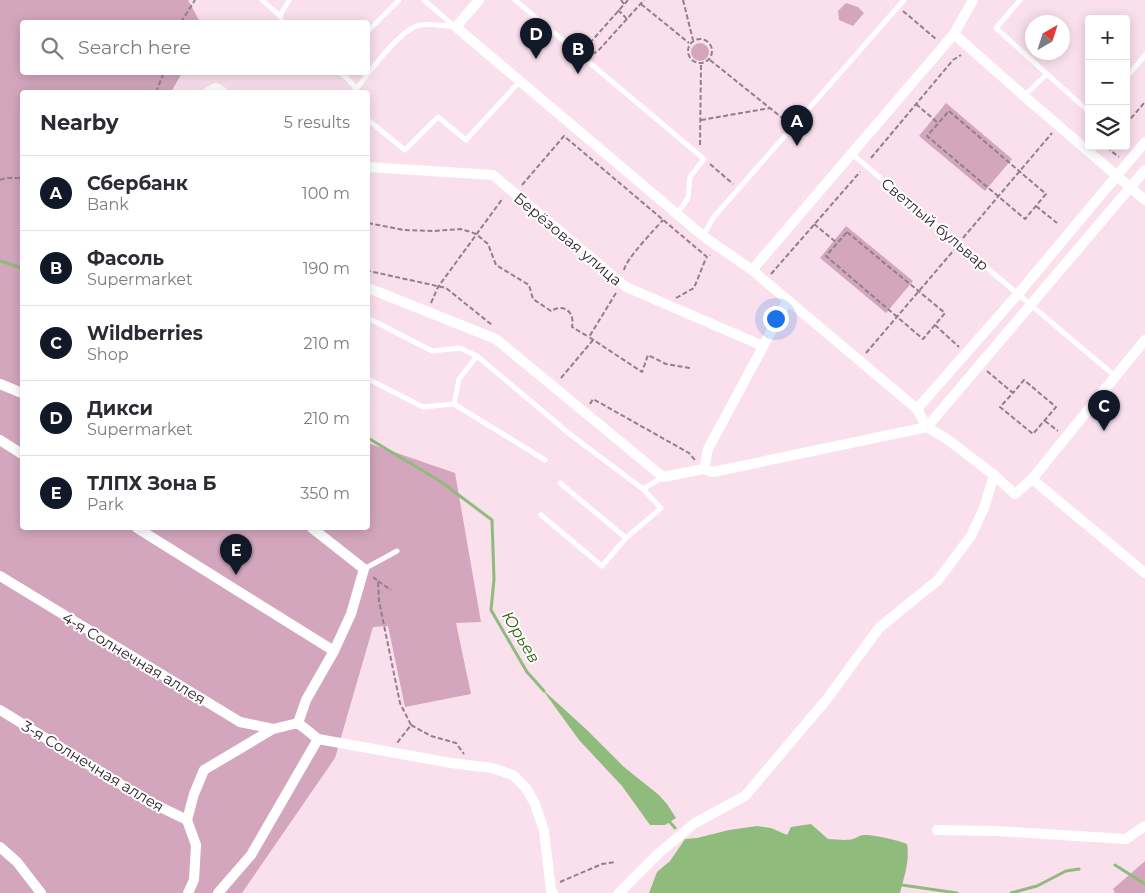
<!DOCTYPE html>
<html lang="en">
<head>
<meta charset="utf-8">
<style>
	body { margin:0; font-family:Montserrat,sans-serif; background:#f7f7f7; color:#2b2b33 }
	.controls { position:absolute; right:15px; top:15px; display:grid; overflow:hidden; border-radius:5px; box-shadow:0 2px 12px #0003 }
	.controls button { width:45px; height:45px; display:grid; place-items:center; padding:0; border:0; border-bottom:1px solid #e1e1e2; background:#fff; color:#2b2b33; font:25px sans-serif }
	.compass { position:absolute; left:1025px; top:15px; width:45px; height:45px; border-radius:50%; background:#fff; box-shadow:0 2px 12px #0003; rotate:39deg }
	.you { position:absolute; left:775px; top:318px; width:18px; height:18px; margin:-12px; border:4px solid #fff; border-radius:50%; background:#1a73e8; box-shadow:0 0 0 8px #1a73e833 }
	.badge { display:grid; place-items:center; width:32px; height:32px; border-radius:50%; background:#111827; color:#fff; font-size:16px; font-weight:700 }
	.pin { position:absolute; translate:-50% -41px; filter:drop-shadow(0 1px 2px #0008) }
	.pin::after { content:''; position:absolute; top:26px; width:18px; height:15px; background:inherit; clip-path:polygon(0 0,100% 0,50% 100%) }
	.list { margin:0; padding:0; list-style:none }
	h2 { display:flex; justify-content:space-between; align-items:center; height:65px; margin:0; padding:0 20px; font-size:21px }
	h2 small { font-size:16px; font-weight:400; color:#7c7c81 }
	.list li { display:grid; grid-template-columns:32px 1fr auto; gap:15px; align-items:center; box-sizing:border-box; height:75px; padding:0 20px; border-top:1px solid #e1e1e2 }
	.list b { display:block; font-size:19px; white-space:nowrap }
	.list p { margin:0; font-size:16px; white-space:nowrap; color:#7c7c81 }
	.list em { font-size:16px; font-style:normal; color:#7c7c81 }
	.icon { flex:none; width:28px; height:28px; fill:none; stroke:currentColor; stroke-width:2; stroke-linecap:round; stroke-linejoin:round }
	.map { position:relative; flex:none; width:1145px; height:893px; overflow:hidden }
	.search { position:absolute; background:#fff; box-shadow:0 2px 12px #0003; left:20px; top:20px; width:350px; height:55px; display:flex; align-items:center; gap:12px; box-sizing:border-box; padding:0 18px; border-radius:5px; color:#7c7c81; font-size:19px }
	.panel { position:absolute; background:#fff; box-shadow:0 2px 12px #0003; left:20px; top:90px; width:350px; height:440px; border-radius:5px }
	.map>svg:first-child { display:block }
	.green { fill:#d3a6bd }
	.water { fill:#8fbb7c }
	.lines { fill:none; stroke-linecap:round; stroke-linejoin:round }
	.stream { stroke:#8fbb7c; stroke-width:3 }
	.path { stroke:#928089; stroke-width:2; stroke-dasharray:5 2.5; stroke-linecap:butt }
	.lane { stroke:#fff; stroke-width:5 }
	.street { stroke:#fff; stroke-width:10 }
	.labels { text-anchor:middle; dominant-baseline:central; stroke-width:4; stroke-linejoin:round; paint-order:stroke }
	.street-label { font-size:15px; fill:#2f252a; stroke:#fff }
	.water-label { font-size:16px; font-style:italic; fill:#2e6409; stroke:#fff }
</style>
</head>
<body>
<div class="map">
<svg width="1145" height="893" viewBox="0 0 1145 893">
	<rect width="100%" height="100%" fill="#fae0ed"/>
	<g class="green">
		<polygon points="0,0 188,0 200,22 22,22 22,72 182,73 171,92 22,92 22,528 368,528 368,443 455,473 481,622 456,623 471,694 405,707 388,626 373,627 335,758 242,893 0,893"/>
		<polygon points="846,3 858,7 864,13 853,26 839,20 838,11"/>
		<circle cx="700" cy="52" r="9"/>
		<polygon points="946,103 1012,159 985,191 919,136"/>
		<polygon points="846,226 913,281 886,313 820,258"/>
		<polygon points="1145,861 1145,893 1115,893 1113,889"/>
	</g>
	<g class="water">
		<polygon points="542,689 587,730 624,767 659,795 667,804 676,818 665,825 650,825 622,786 579,740"/>
		<path d="M 811,824 L 828,839 C 836,839 846,841 853,839 C 857,838 859,835 864,835 C 871,834 902,841 907,844 C 910,861 904,877 900,893 L 649,893 L 657,872 L 670,861 L 685,839 L 697,838 L 729,830 L 757,826 L 771,828 L 787,835 L 791,827 Z"/>
	</g>
	<g class="lines">
		<g class="stream">
			<polyline points="0,261 22,268"/>
			<polyline points="368,438 440,481 492,520 494,579 491,610 527,672 544,691"/>
			<polyline points="668,820 675,828"/>
			<polyline points="1115,865 1145,884"/>
			<polyline points="902,885 957,893"/>
			<polyline points="1011,893 1037,886 1066,871 1079,869"/>
		</g>
		<g class="path">
			<polyline points="621,0 624,4"/>
			<polyline points="683,0 693,40"/>
			<polyline points="641,4 689,43"/>
			<polyline points="618,10 627,19"/>
			<polyline points="903,11 936,39"/>
			<polyline points="181,22 195,0"/>
			<circle cx="700" cy="51" r="12"/>
			<polyline points="587,50 589,44 628,0"/>
			<polyline points="592,54 598,51 644,0"/>
			<polyline points="710,60 786,121"/>
			<polyline points="156,92 164,72"/>
			<polyline points="916,104 938,123"/>
			<polygon points="949,111 1046,194 1025,219 927,136"/>
			<polyline points="701,120 770,108"/>
			<polyline points="1126,124 1145,102"/>
			<polyline points="700,145 701,64"/>
			<polyline points="1112,146 1110,150 1119,157"/>
			<polyline points="871,158 953,60 961,55"/>
			<polyline points="710,164 733,184"/>
			<polyline points="0,180 6,178 22,178"/>
			<polyline points="522,185 564,136 707,257 710,255"/>
			<polyline points="1036,206 1057,223"/>
			<path d="M 368,223 L 404,230 L 434,231 L 460,229 L 471,232 L 476,234 L 488,244 L 496,265 L 529,285 L 533,299 L 551,311 C 564,303 575,312 572,327 L 589,337"/>
			<polyline points="814,224 837,243"/>
			<polygon points="847,232 945,313 923,339 826,256"/>
			<polyline points="963,238 1052,133"/>
			<path d="M 624,270 C 626,259 654,230 663,220"/>
			<polyline points="368,274 369,271 446,288 492,325"/>
			<polyline points="771,274 860,172"/>
			<polyline points="616,293 589,337 642,372 648,355 666,364 690,368"/>
			<polyline points="676,298 694,288 706,258"/>
			<polyline points="431,303 438,287 503,198"/>
			<polyline points="935,325 959,347"/>
			<polyline points="866,353 954,250"/>
			<polyline points="987,371 1013,393 1000,407 1033,434 1056,407 1024,380 1013,393"/>
			<polyline points="561,378 593,340"/>
			<polyline points="590,404 593,399 689,453 695,460"/>
			<polyline points="1045,421 1058,431"/>
			<polyline points="373,577 378,581 379,601 400,703 411,725 397,743"/>
			<polyline points="378,581 391,590"/>
			<polyline points="411,725 431,736 456,743 464,754"/>
			<polyline points="560,882 602,864 616,862"/>
		</g>
		<g class="lane">
			<polyline points="262,0 280,16"/>
			<polyline points="424,0 455,27"/>
			<polyline points="515,0 704,159 690,177 688,198 677,214"/>
			<polyline points="1020,0 996,28 1087,110 1089,110"/>
			<polyline points="282,22 280,16 289,0"/>
			<polyline points="368,31 399,0"/>
			<path d="M 340,72 C 347,78 354,84 358,92"/>
			<polyline points="1126,78 1145,55"/>
			<path d="M 354,92 C 367,75 400,29 420,25 C 431,23 444,26 456,27"/>
			<polyline points="1024,96 1047,74"/>
			<polyline points="368,120 405,150 438,117 466,140 520,81"/>
			<polyline points="852,154 1115,376"/>
			<polyline points="703,236 713,218 904,0"/>
			<polyline points="368,318 432,351 460,348 477,356 571,435 643,489 663,477"/>
			<polyline points="368,379 423,407 454,404 545,460"/>
			<polyline points="454,404 459,379 477,356"/>
			<polyline points="560,483 626,538"/>
			<polyline points="541,515 602,566 626,538 661,508 643,489"/>
			<polyline points="364,569 397,551"/>
		</g>
		<g class="street">
			<polyline points="479,0 456,27 703,236 752,270 917,409 927,427 947,439 994,475 1015,494 1032,479 1145,340"/>
			<polyline points="954,34 1024,96 1145,200"/>
			<polyline points="208,92 216,88 223,92"/>
			<polyline points="368,167 493,175 626,287 763,346"/>
			<polyline points="752,270 954,34 973,0"/>
			<polyline points="368,288 496,339 663,477 704,469"/>
			<polyline points="0,384 22,393"/>
			<polyline points="917,409 1018,294 1145,142"/>
			<polyline points="0,440 22,454"/>
			<polyline points="704,469 713,472 927,427 1145,170"/>
			<polyline points="704,469 708,449 788,300"/>
			<polyline points="1032,479 1145,573"/>
			<polyline points="137,528 334,651"/>
			<polyline points="0,576 240,722 273,729"/>
			<polyline points="0,710 146,800 187,820"/>
			<polyline points="298,723 306,700 334,651 351,614 364,569 312,528"/>
			<polyline points="937,830 997,831 1126,839 1145,826"/>
			<polyline points="0,847 17,862 41,893"/>
			<polyline points="188,893 194,880 196,845 187,820 194,794 204,770 273,729 298,723 318,739 451,763 492,768 513,775 526,788 535,804 544,831 551,890 553,893"/>
			<polyline points="218,893 251,855 318,739"/>
			<polyline points="619,893 658,854 695,823 745,796 827,699 879,628 938,580 971,536 984,508 994,475"/>
		</g>
	</g>
	<g class="labels">
		<g class="street-label">
			<text transform="translate(935 224) rotate(40)">Светлый бульвар</text>
			<text transform="translate(568 239) rotate(40)">Берёзовая улица</text>
			<text transform="translate(134 658) rotate(31)">4-я Солнечная аллея</text>
			<text transform="translate(93 766) rotate(31)">3-я Солнечная аллея</text>
		</g>
		<g class="water-label">
			<text transform="translate(521 637) rotate(59)">Юрьев</text>
		</g>
	</g>
</svg>
<div class="controls">
<button>+</button>
<button>−</button>
<button><svg class="icon" aria-label="layers" viewBox="0 0 24 24"><path d="M12 4l9 5-9 5-9-5zM3 14l9 5 9-5"/></svg></button>
</div>
<svg class="compass" viewBox="-18 -18 36 36"><path d="M0-13l5 13h-10z" fill="#e53935"/><path d="M0 13l5-13h-10z" fill="#7c7c81"/></svg>
<div class="you"></div>
<div class="pin badge" style="left:797px;top:146px">A</div>
<div class="pin badge" style="left:578px;top:74px">B</div>
<div class="pin badge" style="left:1104px;top:431px">C</div>
<div class="pin badge" style="left:536px;top:59px">D</div>
<div class="pin badge" style="left:236px;top:575px">E</div>
<div class="search"><svg class="icon" aria-label="search" viewBox="0 0 24 24"><circle cx="10" cy="10" r="6"/><path d="M15 15l6 6"/></svg>Search here</div>
<section class="panel">
<h2>Nearby<small>5 results</small></h2>
<ul class="list">
<li><span class="badge">A</span><div><b>Сбербанк</b><p>Bank</p></div><em>100 m</em></li>
<li><span class="badge">B</span><div><b>Фасоль</b><p>Supermarket</p></div><em>190 m</em></li>
<li><span class="badge">C</span><div><b>Wildberries</b><p>Shop</p></div><em>210 m</em></li>
<li><span class="badge">D</span><div><b>Дикси</b><p>Supermarket</p></div><em>210 m</em></li>
<li><span class="badge">E</span><div><b>ТЛПХ Зона Б</b><p>Park</p></div><em>350 m</em></li>
</ul>
</section>
</div>
</body>
</html>
